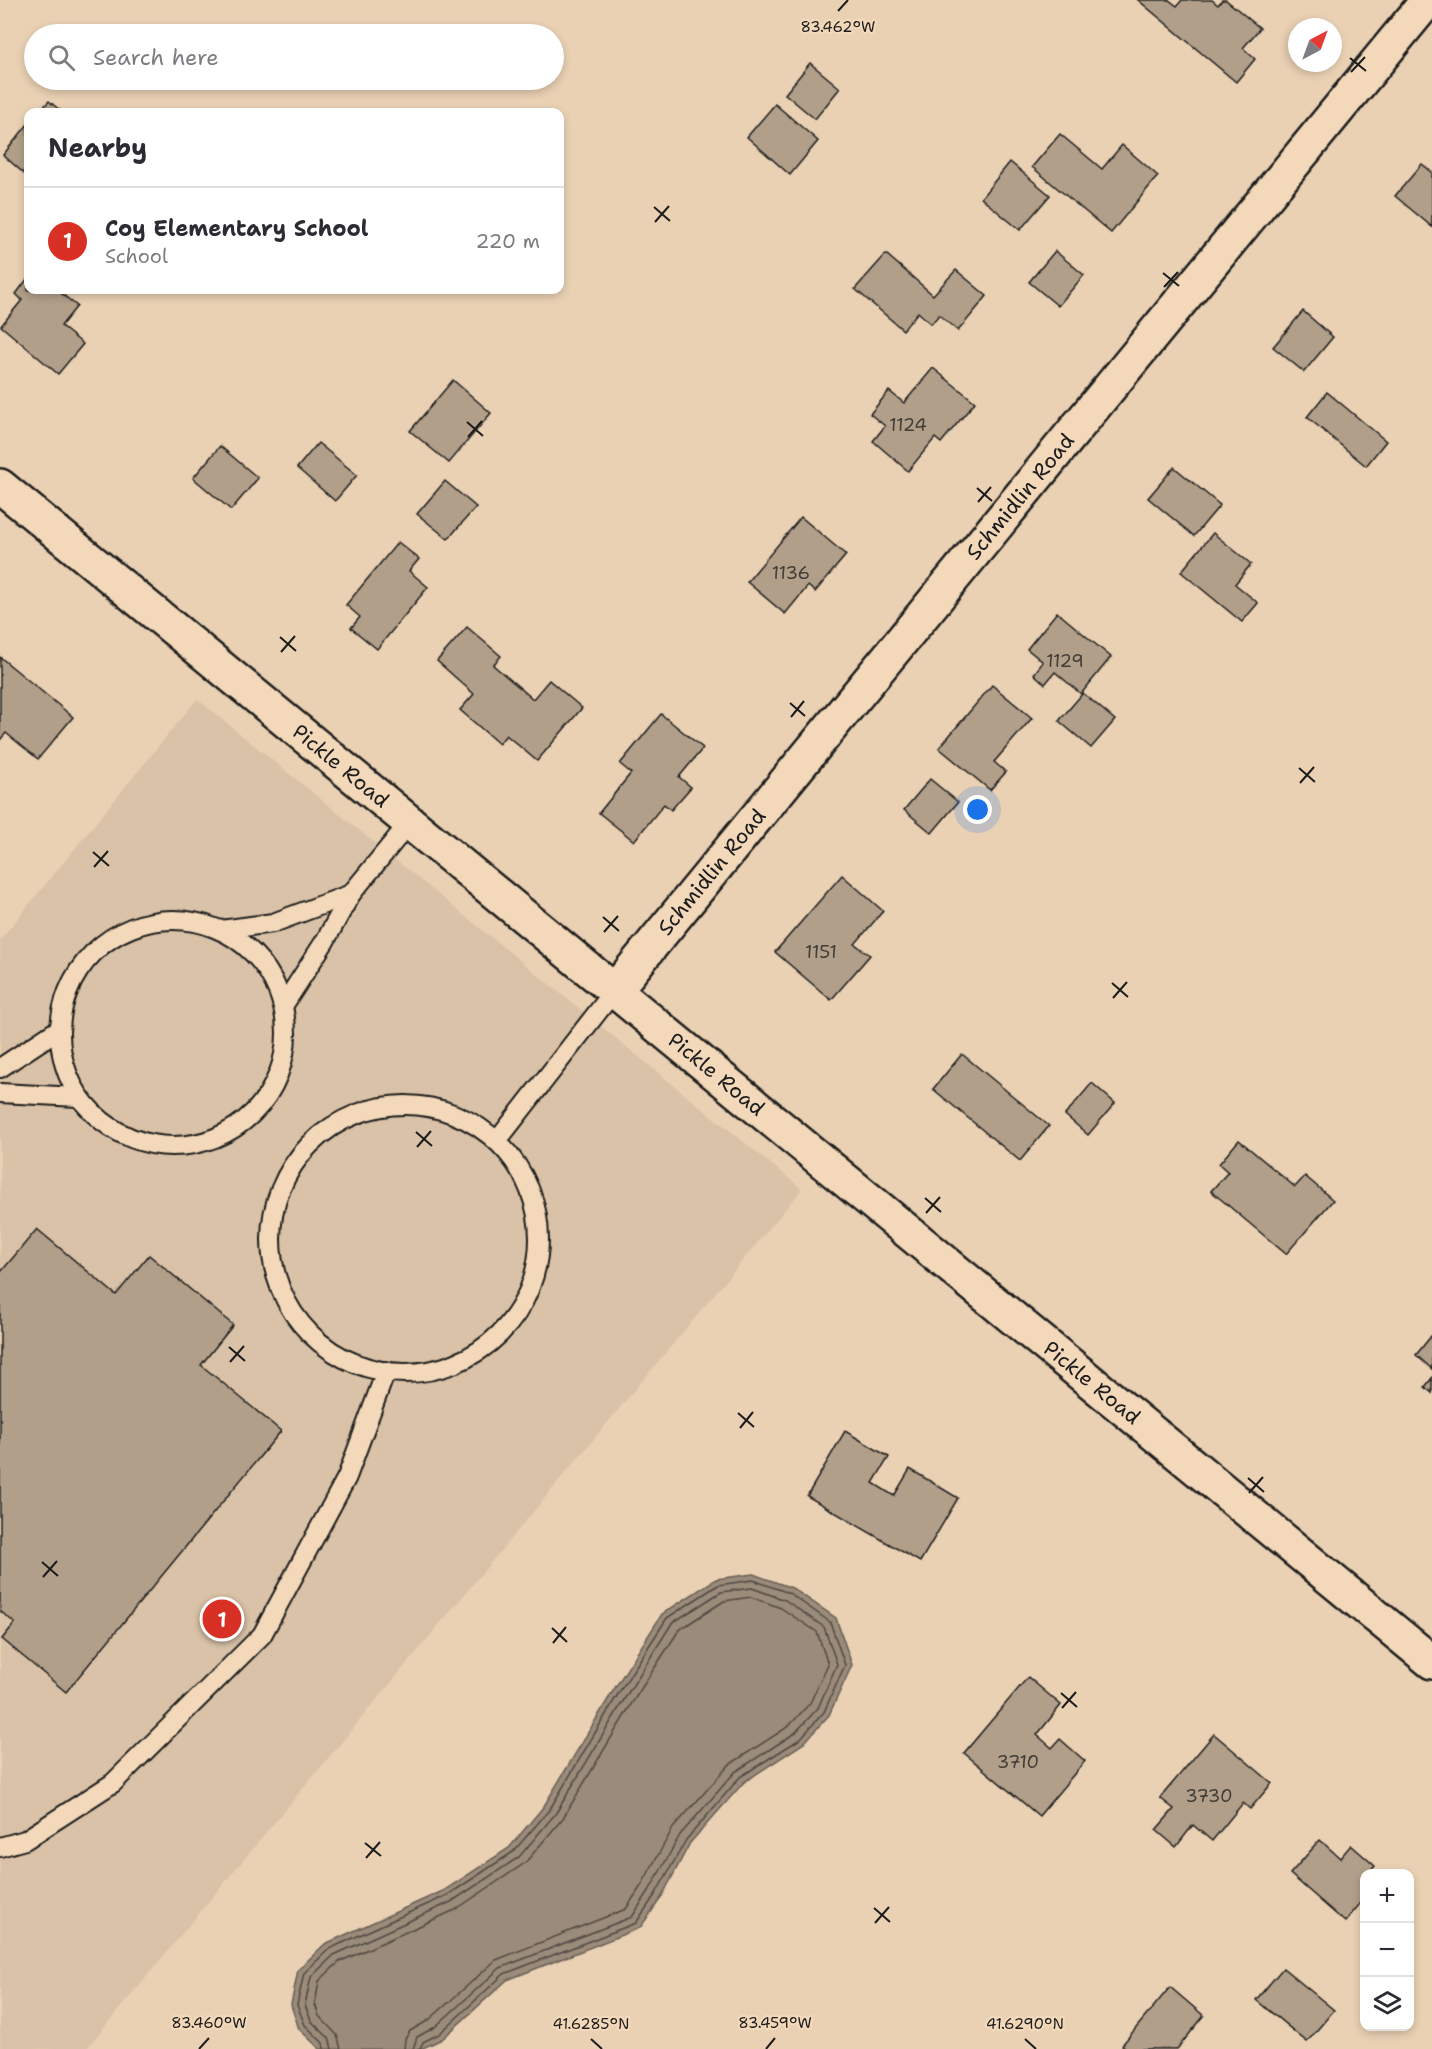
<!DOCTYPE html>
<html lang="en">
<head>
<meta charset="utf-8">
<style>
	body { margin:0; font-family:"Shantell Sans",sans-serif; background:#f2f2f3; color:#2b2b33 }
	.controls { position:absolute; right:18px; bottom:18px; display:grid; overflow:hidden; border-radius:12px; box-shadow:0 3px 9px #0003 }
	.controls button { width:54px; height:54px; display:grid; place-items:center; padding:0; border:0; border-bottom:2px solid #e1e1e2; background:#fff; color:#2b2b33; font:30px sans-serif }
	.compass { position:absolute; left:1288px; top:18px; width:54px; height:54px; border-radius:50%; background:#fff; box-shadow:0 3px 9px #0003; rotate:41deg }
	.you { position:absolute; left:978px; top:810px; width:21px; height:21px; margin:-15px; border:4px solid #fff; border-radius:50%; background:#1a73e8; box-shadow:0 0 0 9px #1a73e833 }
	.badge { display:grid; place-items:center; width:39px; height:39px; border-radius:50%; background:#d93025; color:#fff; font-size:20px; font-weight:700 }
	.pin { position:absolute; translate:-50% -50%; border:3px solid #fff; box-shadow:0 2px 6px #0006 }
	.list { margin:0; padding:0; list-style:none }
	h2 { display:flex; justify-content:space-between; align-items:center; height:78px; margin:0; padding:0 24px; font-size:26px }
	h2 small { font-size:20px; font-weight:400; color:#7c7c81 }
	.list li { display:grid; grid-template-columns:39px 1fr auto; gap:18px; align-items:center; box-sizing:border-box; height:108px; padding:0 24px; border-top:2px solid #e1e1e2 }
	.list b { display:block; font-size:22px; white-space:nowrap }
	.list p { margin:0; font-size:20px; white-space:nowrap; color:#7c7c81 }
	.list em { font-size:20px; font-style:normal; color:#7c7c81 }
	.icon { flex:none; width:33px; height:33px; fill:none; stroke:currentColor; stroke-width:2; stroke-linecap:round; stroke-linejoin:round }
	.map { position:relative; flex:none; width:1432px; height:2049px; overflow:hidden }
	.search { position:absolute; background:#fff; box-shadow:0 3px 9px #0003; left:24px; top:24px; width:540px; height:66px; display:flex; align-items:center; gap:15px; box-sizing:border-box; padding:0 21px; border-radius:33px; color:#7c7c81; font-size:22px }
	.panel { position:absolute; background:#fff; box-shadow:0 3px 9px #0003; left:24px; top:108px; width:540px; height:186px; border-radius:12px }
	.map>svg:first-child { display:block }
	.built { fill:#d9c2a7 }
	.water { fill:#9b8b7a; stroke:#685f54; stroke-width:1.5 }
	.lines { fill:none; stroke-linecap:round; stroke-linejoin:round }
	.shore { stroke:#4f4842; stroke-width:1.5 }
	.building { fill:#b19f89; stroke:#1c1c1c; stroke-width:1.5 }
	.lane-casing { stroke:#1c1c1c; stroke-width:22 }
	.street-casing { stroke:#1c1c1c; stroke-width:38 }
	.secondary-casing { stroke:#1c1c1c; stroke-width:38 }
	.lane { stroke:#f3d9ba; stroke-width:18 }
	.street { stroke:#f3d9ba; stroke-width:33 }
	.secondary { stroke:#f3d9ba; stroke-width:33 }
	.ticks { fill:none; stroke:#1c1c1c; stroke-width:2 }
	.labels { text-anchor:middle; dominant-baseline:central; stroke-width:4.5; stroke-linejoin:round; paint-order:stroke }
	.number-label { font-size:18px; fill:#413d37 }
	.street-label { font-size:21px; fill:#1c1c1c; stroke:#f3d9ba }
	.ticks-label { font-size:15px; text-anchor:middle; fill:#1c1c1c; stroke:#f3d9ba; stroke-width:4.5; stroke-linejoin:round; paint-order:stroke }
</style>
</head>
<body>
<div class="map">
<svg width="1432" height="2049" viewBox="0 0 1432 2049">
	<rect width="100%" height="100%" fill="#ead1b4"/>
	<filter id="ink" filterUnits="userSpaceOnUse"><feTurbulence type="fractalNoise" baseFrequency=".0167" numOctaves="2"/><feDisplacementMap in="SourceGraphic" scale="12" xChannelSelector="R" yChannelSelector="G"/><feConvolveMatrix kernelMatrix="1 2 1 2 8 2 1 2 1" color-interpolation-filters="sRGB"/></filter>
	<g filter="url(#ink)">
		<polygon class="built" points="197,699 802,1189 86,2049 0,2049 0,940"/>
		<polygon class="water" points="753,1574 792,1588 836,1618 852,1665 829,1715 804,1743 744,1782 690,1843 661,1898 640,1928 507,1980 442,2039 421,2049 320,2049 299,2029 291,2005 298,1970 325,1944 445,1890 509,1848 544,1806 613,1691 662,1614 716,1579"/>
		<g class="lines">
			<g class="shore">
				<polyline points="324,2049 323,2043 305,2025 297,2005 304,1973 329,1949 448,1895 513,1852 550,1809 618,1694 667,1618 718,1585 753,1580 789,1593 830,1622 845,1665 824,1712 800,1739 740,1777 686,1840 655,1895 636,1923 504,1974 439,2034 423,2042 420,2049"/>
				<polyline points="332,2049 329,2038 311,2021 305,2005 311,1977 334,1955 451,1902 519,1857 556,1813 625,1698 672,1623 721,1592 752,1588 785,1600 824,1627 837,1664 818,1708 795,1733 735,1772 680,1835 649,1891 632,1917 500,1968 435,2027 417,2037 413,2049"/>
				<polyline points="341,2049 337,2035 319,2016 315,2004 319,1981 339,1962 455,1910 525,1863 563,1818 632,1703 679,1630 724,1601 751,1597 781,1608 817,1632 828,1664 810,1703 789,1726 729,1765 673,1828 641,1886 626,1909 496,1960 429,2020 410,2031 405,2039 404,2049"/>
			</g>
		</g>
		<g class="building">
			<polygon points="1138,0 1169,0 1177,6 1182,0 1212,0 1218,5 1222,0 1226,0 1260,28 1243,48 1255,59 1236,82"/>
			<polygon points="810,63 840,88 815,119 785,94"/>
			<polygon points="49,101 62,112 39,112"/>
			<polygon points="775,104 818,141 790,175 747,137"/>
			<polygon points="28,124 28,177 3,155"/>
			<polygon points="1060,134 1102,169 1122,145 1158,176 1111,233 1032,167"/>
			<polygon points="1010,162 1050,195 1020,230 981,198"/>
			<polygon points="1422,164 1432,172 1432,227 1395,196"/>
			<polygon points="1055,251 1084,275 1058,306 1029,282"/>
			<polygon points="886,254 933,295 956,270 987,296 958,331 939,315 931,324 918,312 903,330 855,289"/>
			<polygon points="28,278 28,290 57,290 77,306 61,326 83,344 58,374 1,326 22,300 16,294"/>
			<polygon points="1303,311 1333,337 1304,372 1273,347"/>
			<polygon points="933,368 975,402 941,443 935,438 908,471 873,441 885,426 870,414 889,391 904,403"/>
			<polygon points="453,380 491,413 449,463 410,431"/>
			<polygon points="1327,392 1386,441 1366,466 1307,417"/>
			<polygon points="318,443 357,475 335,501 297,468"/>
			<polygon points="220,446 258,478 231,510 193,478"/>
			<polygon points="1174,467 1220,505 1194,536 1148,498"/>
			<polygon points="445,481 476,507 448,539 417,514"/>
			<polygon points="801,517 846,555 815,592 808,586 785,614 747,582"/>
			<polygon points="1213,533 1251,564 1235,584 1258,603 1242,622 1181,572"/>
			<polygon points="398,542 419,559 409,571 428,587 377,649 351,628 360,617 346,605"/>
			<polygon points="1057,612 1111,657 1081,694 1055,672 1045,684 1034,674 1043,662 1027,649"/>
			<polygon points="467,627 501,656 493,665 533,699 549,680 582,708 537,761 506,735 499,744 460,710 474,694 437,661"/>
			<polygon points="0,657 73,717 38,759 6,733 0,740"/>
			<polygon points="992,685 1032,718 994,762 1006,772 990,790 939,748"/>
			<polygon points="1083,693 1115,720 1091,748 1059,721"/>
			<polygon points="661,714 703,748 679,777 691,787 671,810 664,804 634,841 599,813 631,773 620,764"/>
			<polygon points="930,779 958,802 932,833 904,810"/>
			<polygon points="842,875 883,911 855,944 870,955 831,1000 775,952"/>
			<polygon points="962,1054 1049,1126 1020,1161 933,1089"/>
			<polygon points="1092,1083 1115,1103 1088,1135 1065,1115"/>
			<polygon points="1239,1140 1295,1187 1305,1176 1333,1200 1286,1254 1211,1191 1228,1172 1219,1164"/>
			<polygon points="37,1229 116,1295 149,1255 233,1325 201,1365 281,1431 66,1692 2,1639 15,1623 0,1611 0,1273"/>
			<polygon points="1432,1335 1432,1369 1416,1355"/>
			<polygon points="1432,1378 1432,1393 1425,1387"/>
			<polygon points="845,1431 889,1457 873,1483 894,1496 910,1469 958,1498 920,1562 807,1496"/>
			<polygon points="1028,1677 1061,1705 1037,1735 1052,1748 1060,1739 1085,1761 1039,1816 964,1753"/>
			<polygon points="1214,1734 1272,1783 1250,1809 1243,1803 1212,1841 1193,1825 1176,1847 1156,1830 1174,1809 1160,1798"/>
			<polygon points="1320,1840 1340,1858 1351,1845 1375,1866 1368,1874 1364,1874 1364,1899 1345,1922 1290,1874"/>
			<polygon points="1283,1968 1334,2010 1307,2042 1256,2000"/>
			<polygon points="1170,1987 1204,2016 1177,2049 1128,2049 1122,2045"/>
		</g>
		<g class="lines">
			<defs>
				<g id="lane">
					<circle cx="173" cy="1033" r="113"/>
					<polyline points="221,930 273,923 351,894"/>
					<polyline points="283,1006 325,941 351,894 409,823"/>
					<polyline points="0,1068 59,1029"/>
					<polyline points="0,1093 78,1097"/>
					<circle cx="405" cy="1239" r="134"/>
					<polyline points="497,1141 614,991"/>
					<polyline points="0,1847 25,1840 113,1783 262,1635 347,1477 386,1371"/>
				</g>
				<g id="street">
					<path id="s1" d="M 614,991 L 1428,0"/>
				</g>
				<g id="secondary">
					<path id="s2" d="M 0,486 L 1432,1662"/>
				</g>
			</defs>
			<use href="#lane" class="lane-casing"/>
			<use href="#street" class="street-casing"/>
			<use href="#secondary" class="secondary-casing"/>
			<use href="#lane" class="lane"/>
			<use href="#street" class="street"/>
			<use href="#secondary" class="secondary"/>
		</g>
	</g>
	<path class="ticks" d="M 838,11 L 848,0M 1350,58 L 1366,71M 1351,72 L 1365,57M 654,207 L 670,221M 655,222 L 669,206M 1163,273 L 1179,286M 1164,287 L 1178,272M 467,422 L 483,436M 468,437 L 482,421M 977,488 L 992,501M 978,502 L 991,487M 280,637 L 296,651M 281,652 L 295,636M 790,703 L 805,716M 791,717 L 804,701M 1299,768 L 1315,782M 1300,783 L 1314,767M 93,852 L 109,866M 94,867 L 108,851M 603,917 L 619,931M 604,932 L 618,916M 1112,983 L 1128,997M 1113,998 L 1127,982M 416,1132 L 432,1146M 417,1147 L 431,1131M 925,1198 L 941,1212M 926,1213 L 940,1197M 229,1347 L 245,1361M 230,1362 L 244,1346M 738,1413 L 754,1427M 740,1428 L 753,1412M 1248,1478 L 1264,1492M 1249,1493 L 1263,1477M 42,1562 L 58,1576M 43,1577 L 57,1561M 552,1628 L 567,1642M 553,1643 L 566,1627M 1061,1693 L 1077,1707M 1062,1708 L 1076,1692M 365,1843 L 381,1856M 366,1858 L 380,1842M 874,1908 L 890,1922M 875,1923 L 889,1907M 591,2039 L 602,2049M 1025,2039 L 1036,2049M 199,2049 L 209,2038M 766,2049 L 775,2038"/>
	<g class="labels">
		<g class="number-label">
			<text x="908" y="425">1124</text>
			<text x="791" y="573">1136</text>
			<text x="1065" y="661">1129</text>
			<text x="821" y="952">1151</text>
			<text x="1018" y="1762">3710</text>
			<text x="1209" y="1796">3730</text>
		</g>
		<g class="street-label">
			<text stroke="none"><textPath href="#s1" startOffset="640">Schmidlin Road</textPath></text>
			<text stroke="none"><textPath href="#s2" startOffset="441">Pickle Road</textPath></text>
			<text stroke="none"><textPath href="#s1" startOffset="154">Schmidlin Road</textPath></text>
			<text stroke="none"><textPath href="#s2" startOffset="927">Pickle Road</textPath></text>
			<text stroke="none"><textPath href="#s2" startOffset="1413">Pickle Road</textPath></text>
		</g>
	</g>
	<g class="ticks-label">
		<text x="838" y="32">83.462°W</text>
		<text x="209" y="2028">83.460°W</text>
		<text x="775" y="2028">83.459°W</text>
		<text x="591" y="2029">41.6285°N</text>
		<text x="1025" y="2029">41.6290°N</text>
	</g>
</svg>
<div class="controls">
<button>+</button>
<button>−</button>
<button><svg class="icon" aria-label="layers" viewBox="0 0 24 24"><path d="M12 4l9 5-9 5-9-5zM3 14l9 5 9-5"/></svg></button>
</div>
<svg class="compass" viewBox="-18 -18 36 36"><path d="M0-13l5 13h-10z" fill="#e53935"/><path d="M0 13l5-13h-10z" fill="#7c7c81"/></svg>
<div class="you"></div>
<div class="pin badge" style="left:222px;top:1619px">1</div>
<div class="search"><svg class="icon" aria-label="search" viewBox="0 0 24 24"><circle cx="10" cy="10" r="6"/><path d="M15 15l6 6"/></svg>Search here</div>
<section class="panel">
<h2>Nearby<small></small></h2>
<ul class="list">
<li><span class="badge">1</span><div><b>Coy Elementary School</b><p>School</p></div><em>220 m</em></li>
</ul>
</section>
</div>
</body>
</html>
